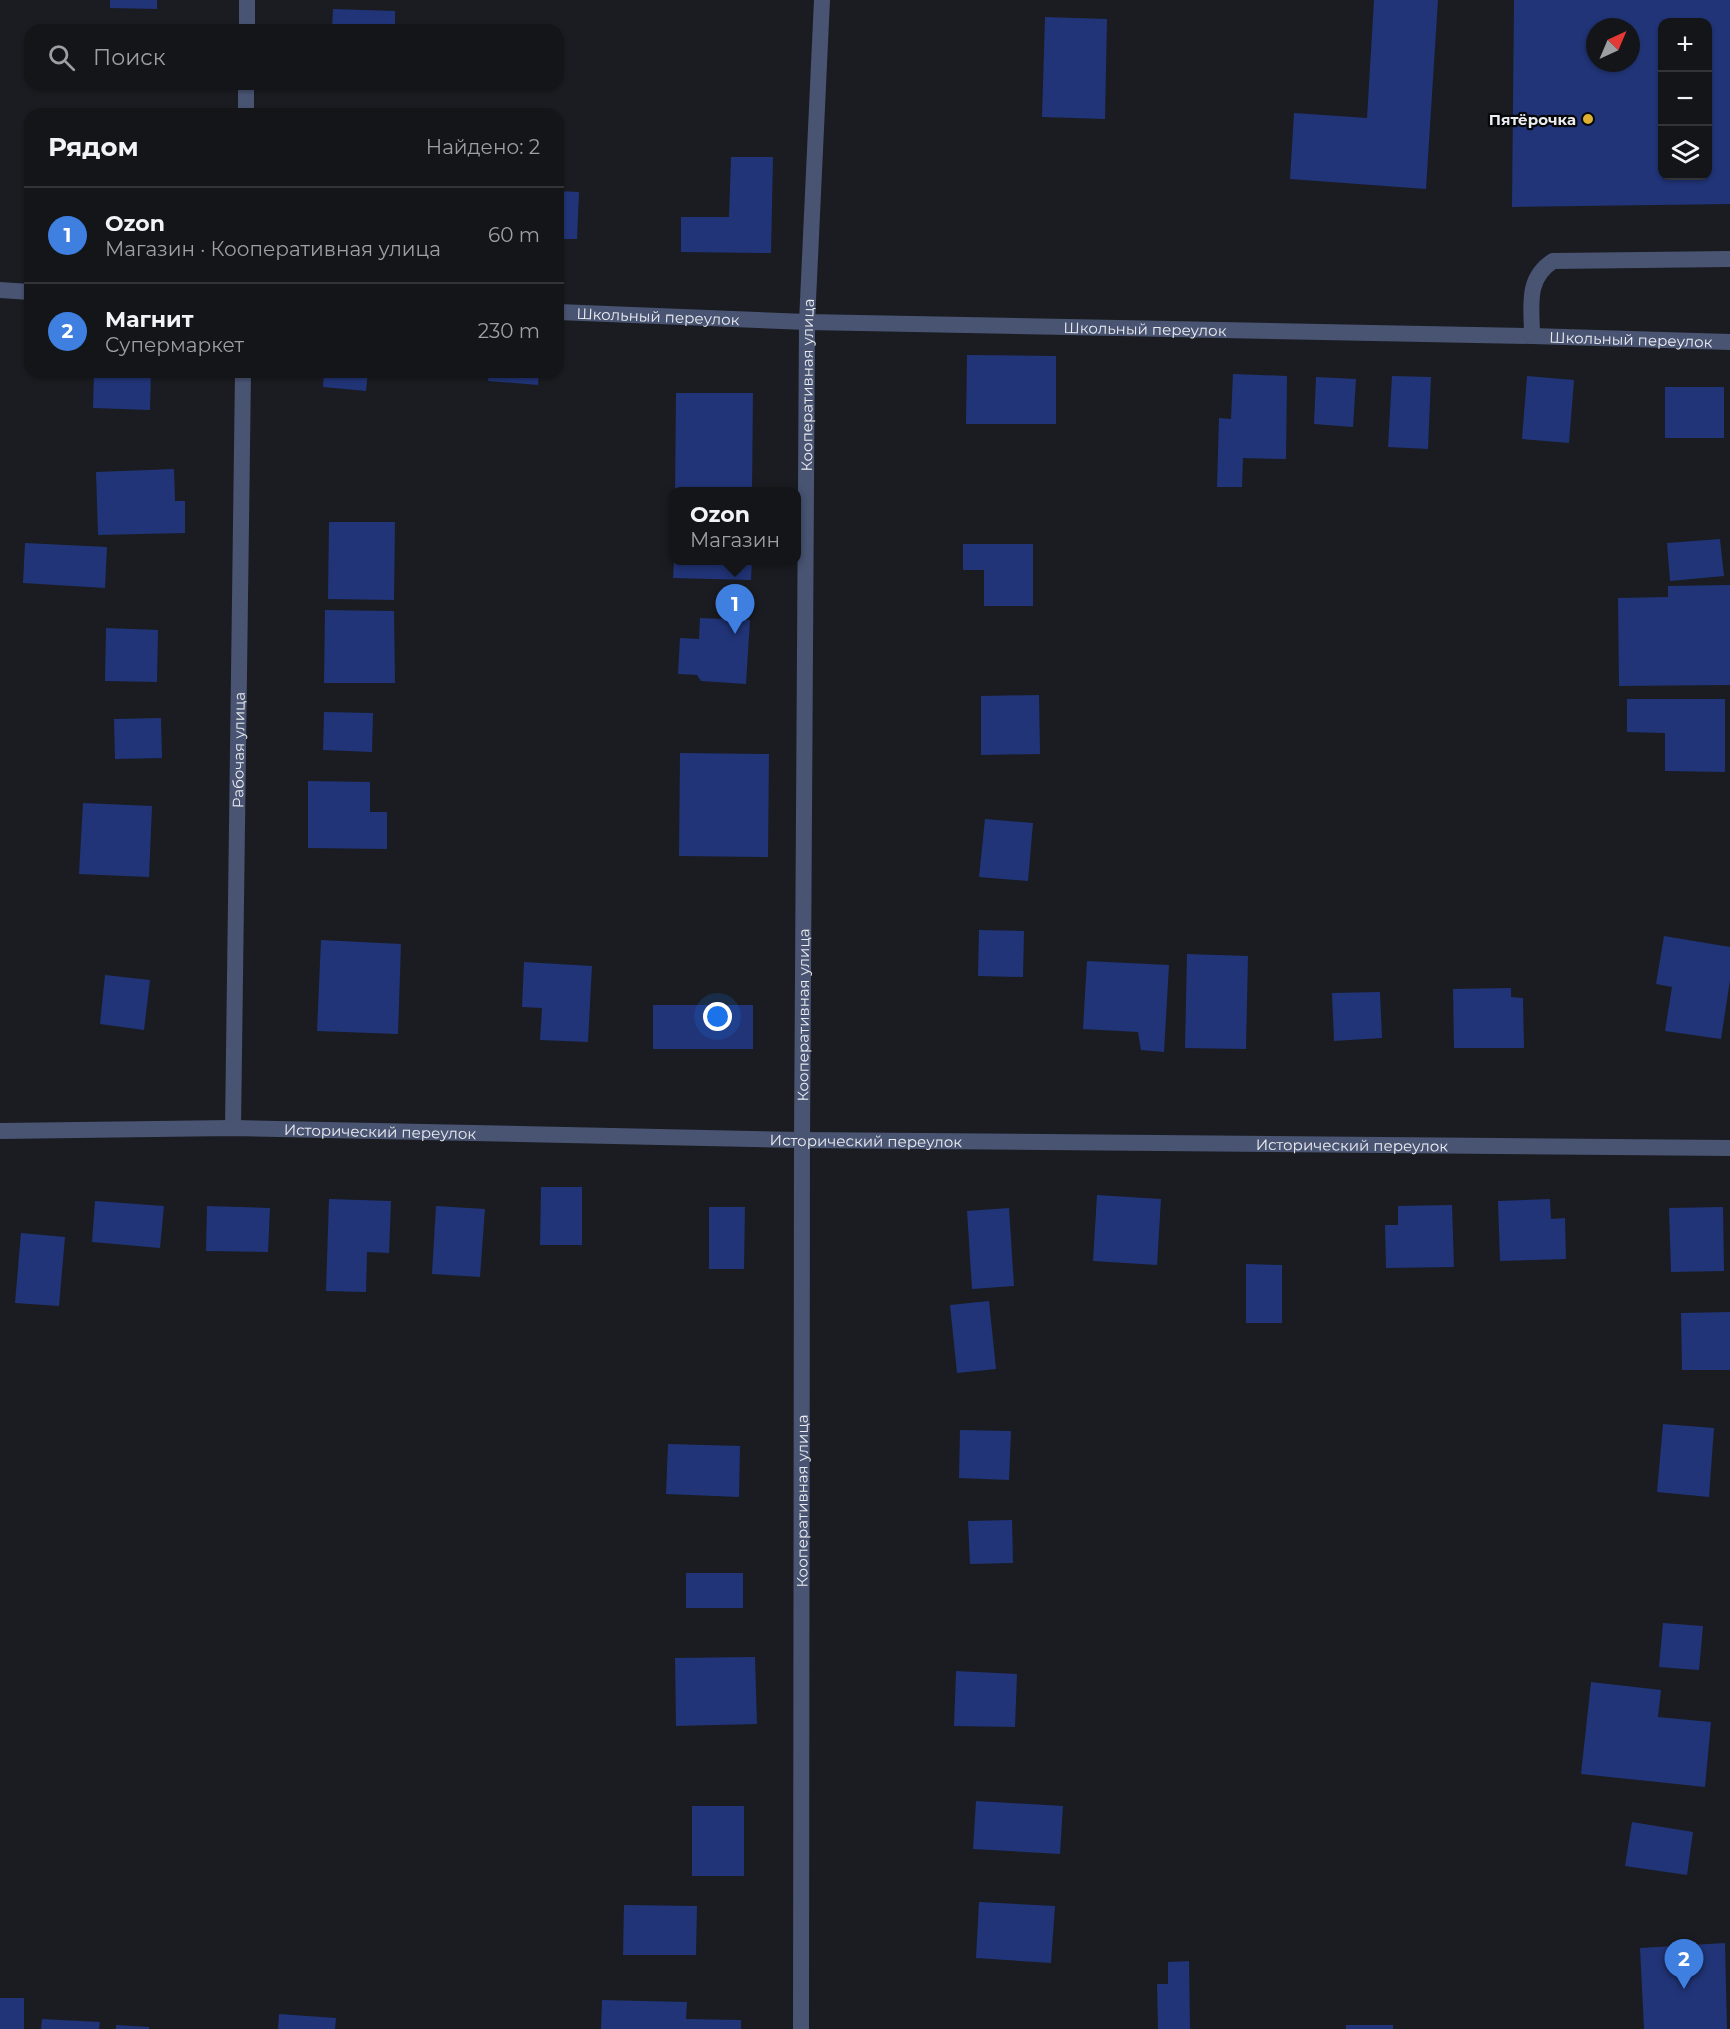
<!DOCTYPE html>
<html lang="ru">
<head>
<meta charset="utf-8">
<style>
	body { margin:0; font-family:Montserrat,sans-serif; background:#1d1e22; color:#f1f3f6 }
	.controls { position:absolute; right:18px; top:18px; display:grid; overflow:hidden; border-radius:12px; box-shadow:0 2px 4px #0004 }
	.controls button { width:54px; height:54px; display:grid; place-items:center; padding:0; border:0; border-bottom:2px solid #333438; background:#141519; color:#f1f3f6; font:30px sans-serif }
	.compass { position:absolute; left:1586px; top:18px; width:54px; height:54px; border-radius:50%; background:#141519; box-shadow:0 2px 4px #0004; rotate:44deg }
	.you { position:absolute; left:718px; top:1017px; width:21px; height:21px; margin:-15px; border:4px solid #fff; border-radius:50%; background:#1a73e8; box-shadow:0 0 0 9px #1a73e833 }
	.badge { display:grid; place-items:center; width:39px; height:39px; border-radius:50%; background:#deb133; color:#fff; font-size:20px; font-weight:700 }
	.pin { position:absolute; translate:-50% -50px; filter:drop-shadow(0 2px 3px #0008) }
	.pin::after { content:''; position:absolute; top:32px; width:21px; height:18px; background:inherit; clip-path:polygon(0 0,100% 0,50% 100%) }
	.popup { position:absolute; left:669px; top:487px; width:132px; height:78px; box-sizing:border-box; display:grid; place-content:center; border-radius:12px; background:#141519; filter:drop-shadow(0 2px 4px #0005); font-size:20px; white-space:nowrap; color:#9d9fa2 }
	.popup b { font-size:22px; color:#f1f3f6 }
	.popup::after { content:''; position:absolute; left:50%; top:100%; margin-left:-12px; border:12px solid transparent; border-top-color:#141519 }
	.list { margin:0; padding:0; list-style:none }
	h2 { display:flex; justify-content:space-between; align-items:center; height:78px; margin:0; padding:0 24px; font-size:26px }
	h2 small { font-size:20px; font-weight:400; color:#9d9fa2 }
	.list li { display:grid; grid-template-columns:39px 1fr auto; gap:18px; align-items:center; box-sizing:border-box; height:96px; padding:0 24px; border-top:2px solid #333438 }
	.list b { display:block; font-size:22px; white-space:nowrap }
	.list p { margin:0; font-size:20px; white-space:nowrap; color:#9d9fa2 }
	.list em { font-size:20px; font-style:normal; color:#9d9fa2 }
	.icon { flex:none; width:33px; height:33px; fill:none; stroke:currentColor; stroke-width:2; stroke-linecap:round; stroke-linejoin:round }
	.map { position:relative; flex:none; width:1730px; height:2029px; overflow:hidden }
	.search { position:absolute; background:#141519; box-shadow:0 2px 4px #0004; left:24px; top:24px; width:540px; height:66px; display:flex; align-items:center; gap:15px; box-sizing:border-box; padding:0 21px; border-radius:18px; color:#9d9fa2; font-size:22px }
	.panel { position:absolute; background:#141519; box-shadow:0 2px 4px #0004; left:24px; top:108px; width:540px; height:270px; border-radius:18px }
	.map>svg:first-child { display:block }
	.building { fill:#213477; fill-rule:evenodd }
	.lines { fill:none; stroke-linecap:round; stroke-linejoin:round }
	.service { stroke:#485472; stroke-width:16 }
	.minor { stroke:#485472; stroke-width:16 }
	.poi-dot { fill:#deb133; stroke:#060708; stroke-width:2 }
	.labels { text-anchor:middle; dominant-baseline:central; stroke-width:4.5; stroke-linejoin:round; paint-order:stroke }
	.poi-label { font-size:15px; font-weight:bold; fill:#ebecf0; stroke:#060708; text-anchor:end }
	.street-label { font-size:15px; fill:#ebecf0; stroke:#060708 }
</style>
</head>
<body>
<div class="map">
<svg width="1730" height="2029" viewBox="0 0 1730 2029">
	<rect width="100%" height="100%" fill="#1a1c21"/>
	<g class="building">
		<polygon points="110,0 157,0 157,9 110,8"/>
		<polygon points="1374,0 1438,0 1426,189 1290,179 1294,113 1367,118"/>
		<path d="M 1514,0 L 1730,0 L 1730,204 L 1512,207 ZM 1662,22 L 1708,22 L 1708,176 L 1662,176 ZM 1595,27 L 1631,27 L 1631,63 L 1595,63 Z"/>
		<polygon points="333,9 395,11 395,30 332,30"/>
		<polygon points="1045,17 1107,19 1105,119 1042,117"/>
		<polygon points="731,157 773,157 771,253 681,252 681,217 729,217"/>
		<polygon points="558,191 579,192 577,239 558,239"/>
		<polygon points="967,355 1056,356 1056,424 966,424"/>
		<polygon points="94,372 151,372 150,410 93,408"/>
		<polygon points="324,372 368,372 366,391 323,387"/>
		<polygon points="489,372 539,372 538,385 488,381"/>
		<polygon points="1233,374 1287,376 1286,459 1243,458 1242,487 1217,487 1219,418 1231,419"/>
		<polygon points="1392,376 1431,377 1428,449 1388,447"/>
		<polygon points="1527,376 1574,380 1569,443 1522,439"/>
		<polygon points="1316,377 1356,379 1353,427 1314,424"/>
		<rect x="1665" y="387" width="59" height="51"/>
		<polygon points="676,393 753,393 752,492 675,492"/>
		<polygon points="174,469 175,501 185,501 185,533 98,535 96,472"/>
		<polygon points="329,522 395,522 394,600 328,599"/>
		<polygon points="1720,539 1724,576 1670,581 1667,543"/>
		<polygon points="25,543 107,547 105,588 23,583"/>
		<polygon points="963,544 1033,544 1033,606 984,606 984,570 963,570"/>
		<polygon points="674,560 752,560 751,580 673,578"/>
		<polygon points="1730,585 1730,685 1619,686 1618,598 1668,597 1668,586"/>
		<polygon points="325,610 394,611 395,683 324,683"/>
		<polygon points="700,618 750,620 746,684 701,681 697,675 678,674 680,638 699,639"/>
		<polygon points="106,628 158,630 157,682 105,681"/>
		<polygon points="1039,695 1040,754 981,755 981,696"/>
		<polygon points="1627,699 1725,699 1725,772 1665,771 1665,733 1627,732"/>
		<polygon points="324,712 373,713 372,752 323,750"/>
		<polygon points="161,718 162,758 115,759 114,719"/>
		<polygon points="680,753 769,754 768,857 679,856"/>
		<polygon points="308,781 370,782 370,812 387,812 387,849 308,848"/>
		<polygon points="83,803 152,806 149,877 79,874"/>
		<polygon points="985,819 1033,823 1028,881 979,877"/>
		<polygon points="979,930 1024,931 1023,977 978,976"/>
		<polygon points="1664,936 1730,947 1730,980 1721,1039 1665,1031 1672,987 1656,984"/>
		<polygon points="321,940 401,944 398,1034 317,1031"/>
		<polygon points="1187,954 1248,956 1246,1049 1185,1048"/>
		<polygon points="1087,961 1169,965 1164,1052 1141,1050 1138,1032 1083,1029"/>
		<polygon points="524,962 592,966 588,1042 540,1040 542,1008 522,1007"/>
		<polygon points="105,975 150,980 144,1030 100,1024"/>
		<polygon points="1511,988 1511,997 1523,998 1524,1048 1454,1048 1453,989"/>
		<polygon points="1380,992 1382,1038 1334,1041 1332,993"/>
		<rect x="653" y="1005" width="100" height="44"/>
		<polygon points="541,1187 582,1187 582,1245 540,1245"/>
		<polygon points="1097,1195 1161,1199 1157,1265 1093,1261"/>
		<polygon points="329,1199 391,1201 389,1253 367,1252 366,1292 326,1291"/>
		<polygon points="1550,1199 1551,1219 1565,1218 1566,1259 1500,1261 1498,1201"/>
		<polygon points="95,1201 164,1206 160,1248 92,1242"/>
		<polygon points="1452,1205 1454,1267 1386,1268 1385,1225 1398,1225 1398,1206"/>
		<polygon points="207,1206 270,1208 268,1252 206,1251"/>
		<polygon points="436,1206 485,1209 480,1277 432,1274"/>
		<polygon points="709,1207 745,1207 744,1269 709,1269"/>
		<polygon points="1723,1207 1724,1271 1671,1272 1669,1208"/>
		<polygon points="1009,1208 1014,1286 972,1289 967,1211"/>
		<polygon points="21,1233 65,1237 59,1306 15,1303"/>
		<polygon points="1246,1264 1282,1265 1282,1323 1246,1323"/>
		<polygon points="989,1301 996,1369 957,1373 950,1305"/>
		<polygon points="1730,1312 1730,1370 1682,1370 1681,1313"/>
		<polygon points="1663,1424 1714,1428 1709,1497 1657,1492"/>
		<polygon points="960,1430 1011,1431 1009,1480 959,1478"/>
		<polygon points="668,1444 740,1446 739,1497 666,1494"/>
		<polygon points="1012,1520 1013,1563 970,1564 968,1521"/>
		<rect x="686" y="1573" width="57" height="35"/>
		<polygon points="1663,1623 1703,1626 1699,1670 1659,1667"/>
		<polygon points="755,1657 757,1724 676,1726 675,1658"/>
		<polygon points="956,1671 1017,1674 1015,1727 954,1726"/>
		<polygon points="1591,1682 1661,1690 1658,1717 1711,1722 1705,1787 1581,1774"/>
		<polygon points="976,1801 1063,1806 1060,1854 973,1849"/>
		<rect x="692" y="1806" width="52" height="70"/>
		<polygon points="1632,1822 1693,1832 1687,1875 1625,1866"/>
		<polygon points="979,1902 1055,1906 1051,1963 976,1958"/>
		<polygon points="624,1905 697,1906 696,1955 623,1955"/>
		<polygon points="1725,1943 1727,2029 1644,2029 1640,1948"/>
		<polygon points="1189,1961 1190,2029 1158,2029 1157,1984 1168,1984 1168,1962"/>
		<rect x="0" y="1998" width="24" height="31"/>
		<polygon points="602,2000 687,2002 686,2019 741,2020 741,2029 601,2029"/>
		<polygon points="279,2014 336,2018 335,2029 278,2029"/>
		<polygon points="42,2019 100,2022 99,2029 41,2029"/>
		<polygon points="116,2025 149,2027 149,2029 116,2029"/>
		<rect x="1346" y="2025" width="47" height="4"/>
	</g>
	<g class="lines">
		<g class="service">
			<path id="s1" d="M 807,322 L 1532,336 L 1730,342"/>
			<path d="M 1532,336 C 1532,307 1525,279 1553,261 L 1730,259"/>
		</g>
		<g class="minor">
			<polyline points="247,30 247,0"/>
			<polyline points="246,114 246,84"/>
			<polyline points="0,290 30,292"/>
			<path id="s2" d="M 558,312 L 807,322"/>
			<path id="s3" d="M 233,1128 L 243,372"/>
			<path id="s4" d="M 0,1131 L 233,1128 L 802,1140 L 1730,1148"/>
			<path id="s5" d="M 801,2029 L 802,1140 L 807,322 L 822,0"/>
		</g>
	</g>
	<circle class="poi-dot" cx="1588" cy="119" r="6"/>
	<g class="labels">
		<g class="poi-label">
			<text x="1576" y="119">Пятёрочка</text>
		</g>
		<g class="street-label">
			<text stroke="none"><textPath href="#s2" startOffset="100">Школьный переулок</textPath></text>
			<text stroke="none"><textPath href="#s1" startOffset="338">Школьный переулок</textPath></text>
			<text stroke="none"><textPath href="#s1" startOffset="824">Школьный переулок</textPath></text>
			<text stroke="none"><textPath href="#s5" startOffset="1644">Кооперативная улица</textPath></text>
			<text stroke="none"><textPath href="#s3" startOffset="378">Рабочая улица</textPath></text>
			<text stroke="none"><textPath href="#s5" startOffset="1014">Кооперативная улица</textPath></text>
			<text stroke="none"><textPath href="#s4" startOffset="380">Исторический переулок</textPath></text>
			<text stroke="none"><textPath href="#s4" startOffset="866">Исторический переулок</textPath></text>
			<text stroke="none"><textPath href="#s4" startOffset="1352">Исторический переулок</textPath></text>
			<text stroke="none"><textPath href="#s5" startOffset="528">Кооперативная улица</textPath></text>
		</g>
	</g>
</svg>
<div class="controls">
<button>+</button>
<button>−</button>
<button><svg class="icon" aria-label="layers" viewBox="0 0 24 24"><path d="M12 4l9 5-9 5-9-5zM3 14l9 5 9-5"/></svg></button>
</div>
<svg class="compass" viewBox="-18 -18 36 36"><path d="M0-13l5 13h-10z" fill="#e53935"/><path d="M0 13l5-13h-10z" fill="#9d9fa2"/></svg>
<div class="you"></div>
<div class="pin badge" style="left:735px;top:634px;background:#3f7fe0">1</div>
<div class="popup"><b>Ozon</b>Магазин</div>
<div class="pin badge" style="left:1684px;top:1989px;background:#3f7fe0">2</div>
<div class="search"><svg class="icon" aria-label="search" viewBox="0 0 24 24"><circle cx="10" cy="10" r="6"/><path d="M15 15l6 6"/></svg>Поиск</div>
<section class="panel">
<h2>Рядом<small>Найдено: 2</small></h2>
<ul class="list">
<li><span class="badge" style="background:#3f7fe0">1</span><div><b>Ozon</b><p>Магазин · Кооперативная улица</p></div><em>60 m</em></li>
<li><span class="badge" style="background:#3f7fe0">2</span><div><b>Магнит</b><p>Супермаркет</p></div><em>230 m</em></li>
</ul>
</section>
</div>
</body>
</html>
